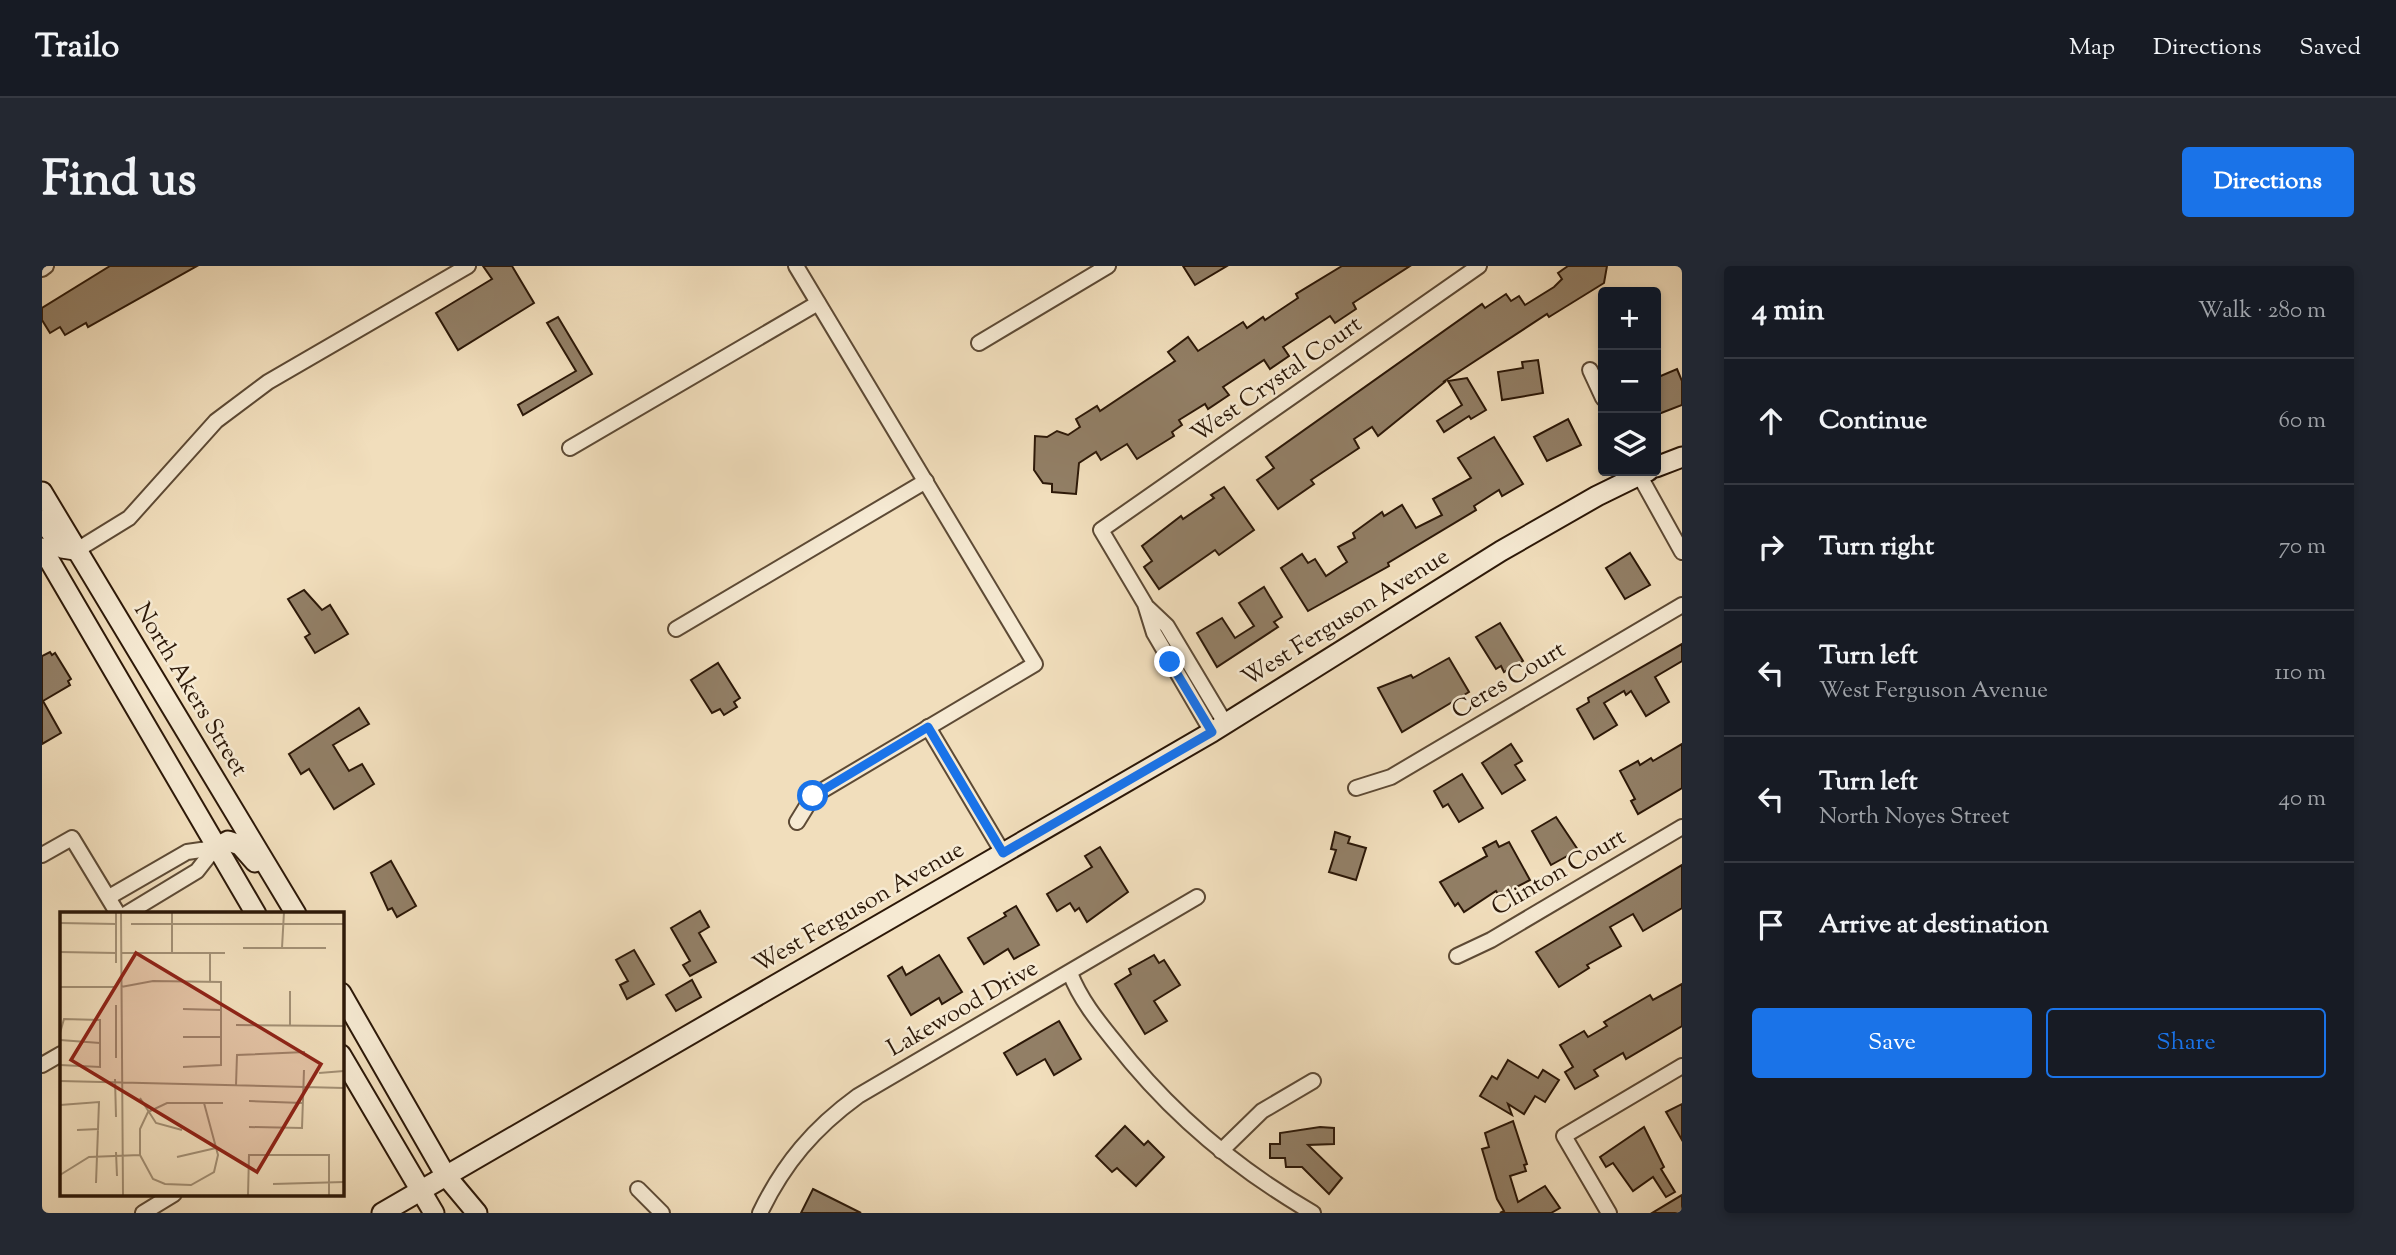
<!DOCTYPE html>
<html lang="en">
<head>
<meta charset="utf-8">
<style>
	body { margin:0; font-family:"Sorts Mill Goudy",serif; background:#242831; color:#f1f3f6 }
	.controls { position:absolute; right:21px; top:21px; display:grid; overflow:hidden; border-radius:7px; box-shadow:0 4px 10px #0003 }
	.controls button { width:63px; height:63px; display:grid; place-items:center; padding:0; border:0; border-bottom:2px solid #363941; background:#171b24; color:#f1f3f6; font:35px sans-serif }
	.stop { position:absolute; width:21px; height:21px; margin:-16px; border:5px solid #1a73e8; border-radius:50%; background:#fff }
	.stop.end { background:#1a73e8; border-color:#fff; box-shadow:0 2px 7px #0008 }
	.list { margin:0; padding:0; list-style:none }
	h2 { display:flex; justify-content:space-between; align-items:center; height:91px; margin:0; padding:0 28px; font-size:30px }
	h2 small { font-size:23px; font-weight:400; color:#9ea1a6 }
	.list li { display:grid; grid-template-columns:46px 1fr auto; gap:21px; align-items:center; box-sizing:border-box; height:126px; padding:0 28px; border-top:2px solid #363941 }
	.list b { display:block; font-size:26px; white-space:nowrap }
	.list p { margin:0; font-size:23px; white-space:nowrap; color:#9ea1a6 }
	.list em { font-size:23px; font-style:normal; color:#9ea1a6 }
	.actions { display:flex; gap:14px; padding:21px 28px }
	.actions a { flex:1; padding:16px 0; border:2px solid #1a73e8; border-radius:7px; text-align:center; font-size:24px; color:#1a73e8 }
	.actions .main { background:#1a73e8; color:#fff }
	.icon { flex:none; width:38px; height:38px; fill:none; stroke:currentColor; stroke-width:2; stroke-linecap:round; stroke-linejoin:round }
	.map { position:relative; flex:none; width:1640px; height:947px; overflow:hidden; border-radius:7px }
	header { display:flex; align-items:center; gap:42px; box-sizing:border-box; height:98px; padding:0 35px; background:#171b24; border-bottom:2px solid #363941 }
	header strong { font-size:33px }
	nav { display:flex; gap:38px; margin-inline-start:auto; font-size:24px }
	.intro { display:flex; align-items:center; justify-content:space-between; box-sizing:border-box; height:168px; padding:0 42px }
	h1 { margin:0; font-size:49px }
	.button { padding:18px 32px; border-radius:7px; background:#1a73e8; color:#fff; font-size:24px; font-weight:700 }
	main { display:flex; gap:42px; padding:0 42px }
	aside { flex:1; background:#171b24; border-radius:7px; box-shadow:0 4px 10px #0003 }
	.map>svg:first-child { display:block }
	.building { fill:#927f66; stroke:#2c1808; stroke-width:2 }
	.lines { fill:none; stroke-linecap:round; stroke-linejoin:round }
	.street-casing { stroke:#5d4a35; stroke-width:18 }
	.secondary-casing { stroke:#2c1808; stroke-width:23 }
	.street { stroke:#f6ead3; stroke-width:14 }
	.secondary { stroke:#f6ead3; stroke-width:19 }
	.route { stroke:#1a73e8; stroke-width:9 }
	.labels { text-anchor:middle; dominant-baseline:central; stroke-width:5; stroke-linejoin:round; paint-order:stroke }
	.street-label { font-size:24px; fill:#2c1808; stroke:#f6ead3 }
	.inset-road { fill:none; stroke:#a28f74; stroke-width:2 }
	.view { fill:#8f2418; fill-opacity:0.15; stroke:#8f2418; stroke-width:3.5 }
	.inset-edge { fill:none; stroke:#2c1808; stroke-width:3.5 }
</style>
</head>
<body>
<header>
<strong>Trailo</strong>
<nav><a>Map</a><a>Directions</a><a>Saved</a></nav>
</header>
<div class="intro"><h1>Find us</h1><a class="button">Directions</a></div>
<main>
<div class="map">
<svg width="1640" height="947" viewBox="0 0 1640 947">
	<rect width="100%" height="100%" fill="#f1debc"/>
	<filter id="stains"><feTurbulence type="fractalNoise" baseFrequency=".00286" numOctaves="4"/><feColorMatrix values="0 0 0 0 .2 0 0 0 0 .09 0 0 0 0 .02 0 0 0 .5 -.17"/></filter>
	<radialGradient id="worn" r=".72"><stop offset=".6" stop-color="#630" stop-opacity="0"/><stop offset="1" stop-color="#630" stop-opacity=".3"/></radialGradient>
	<g class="building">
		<polygon points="68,0 155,0 46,61 44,57 23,69 18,61 8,67 0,54 0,42"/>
		<polygon points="441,0 470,0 492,37 416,84 394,47 450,13"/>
		<polygon points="1141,0 1185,0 1153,19"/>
		<polygon points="1300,0 1368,0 1311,37 1314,43 1293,57 1288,50 1241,81 1247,90 1228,103 1222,94 1181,121 1187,129 1166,143 1163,138 1137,154 1140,159 1130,166 1132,170 1095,193 1085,178 1059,194 1054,186 1037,197 1034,228 1010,226 1010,218 1001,217 992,204 993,170 1005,171 1015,165 1026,169 1038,161 1034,153 1055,140 1058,145 1133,95 1126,86 1146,71 1156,85 1201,56 1205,62 1221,51 1223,54 1256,32 1254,28"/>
		<polygon points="1526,0 1565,0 1562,17 1507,51 1505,48 1401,116 1404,115 1336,170 1330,161 1312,173 1317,182 1269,214 1272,218 1236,243 1215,214 1232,202 1224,191 1440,38 1443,42 1464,28 1469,35 1477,30 1483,39 1512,21 1520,13 1516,7"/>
		<polygon points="516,51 550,108 481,149 476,139 534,105 505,57"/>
		<polygon points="1496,94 1501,127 1460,134 1456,106 1481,102 1480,96"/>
		<polygon points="1635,103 1640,115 1640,139 1614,149 1614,112"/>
		<polygon points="1425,112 1444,144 1429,153 1427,150 1402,166 1395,155 1420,139 1406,115"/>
		<polygon points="1526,153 1539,179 1505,195 1492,171"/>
		<polygon points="1452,171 1481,218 1460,230 1457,224 1432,240 1434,244 1346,297 1347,300 1266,345 1239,302 1260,288 1266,297 1273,293 1284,310 1305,296 1296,281 1313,272 1311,267 1340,246 1342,250 1360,239 1374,262 1400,249 1391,233 1429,212 1416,192"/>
		<polygon points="1182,221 1212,264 1177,289 1173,284 1117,323 1102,301 1110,295 1100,280 1139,250 1141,253 1172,232 1169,229"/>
		<polygon points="1588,287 1608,319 1583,333 1564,302"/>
		<polygon points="1222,321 1240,351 1232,356 1236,361 1175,401 1155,367 1180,352 1193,372 1212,360 1197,337"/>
		<polygon points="262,324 280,344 288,339 306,368 273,387 263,371 268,368 246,333"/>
		<polygon points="1458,357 1481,395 1462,406 1459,400 1454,403 1434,371"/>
		<polygon points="1640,378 1640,395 1613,411 1627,436 1604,450 1589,425 1584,429 1582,425 1562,437 1575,459 1552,473 1535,443 1547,436 1546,432"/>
		<polygon points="8,386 10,389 13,387 29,413 26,415 28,419 1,435 19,467 0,478 0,390"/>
		<polygon points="1407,392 1427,426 1360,466 1336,422 1369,409 1371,412"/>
		<polygon points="676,397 698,432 692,436 695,441 682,449 678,443 670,447 649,414"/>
		<polygon points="317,442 327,458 291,479 307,505 320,498 332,518 292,543 267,503 259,508 247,488"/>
		<polygon points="1469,478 1480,495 1473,499 1483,514 1460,528 1440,497"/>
		<polygon points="1640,478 1640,522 1596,548 1589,535 1593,533 1578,505 1596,495 1598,499 1609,492 1611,495"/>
		<polygon points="1420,508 1441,542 1417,556 1406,538 1401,541 1392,525"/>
		<polygon points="1514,551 1536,584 1509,599 1490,565"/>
		<polygon points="1293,566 1308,571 1306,577 1324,582 1314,614 1287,606 1294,584 1289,583"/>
		<polygon points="1454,575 1457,581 1467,576 1488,614 1457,630 1454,625 1422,646 1416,637 1413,640 1398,616 1445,590 1441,582"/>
		<polygon points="1058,581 1086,626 1045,656 1037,642 1033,645 1028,637 1015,645 1005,628 1050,601 1043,590"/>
		<polygon points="349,595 374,640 355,651 350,642 346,644 329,607"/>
		<polygon points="1640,599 1640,642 1601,665 1591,648 1568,661 1579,680 1545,699 1547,702 1517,721 1494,686"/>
		<polygon points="974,640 997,679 972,693 966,683 942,698 926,672 964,650 962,647"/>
		<polygon points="658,645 667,661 657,667 674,696 648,710 641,699 648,695 629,662"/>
		<polygon points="592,684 612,718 585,733 578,719 586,715 574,694"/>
		<polygon points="897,689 920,726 900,738 897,732 869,749 846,710 860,701 864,709"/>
		<polygon points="1112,689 1117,697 1122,694 1138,719 1112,735 1125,755 1103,768 1073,718 1089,708 1087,703"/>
		<polygon points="650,714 659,731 634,745 624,729"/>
		<polygon points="1640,718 1640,760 1584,793 1581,787 1552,804 1556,810 1533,823 1523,806 1531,801 1518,779 1542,765 1546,771 1565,760 1562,756 1608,729 1611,734"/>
		<polygon points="1017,755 1039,793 1012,809 1003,793 975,809 962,787"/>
		<polygon points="1466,794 1496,812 1501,804 1517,814 1503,836 1493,830 1482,848 1466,838 1470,849 1438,830 1450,810 1455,813"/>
		<polygon points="1640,838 1640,874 1624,846"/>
		<polygon points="1471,855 1485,898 1482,899 1484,905 1468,910 1476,936 1503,920 1518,942 1509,947 1458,947 1462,945 1455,933 1440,883 1447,881 1443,867"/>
		<polygon points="1083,860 1102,879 1106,875 1122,891 1094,920 1075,902 1070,906 1054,890"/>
		<polygon points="1278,861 1292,862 1292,878 1266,879 1300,912 1287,928 1260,901 1244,901 1243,892 1228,892 1228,878 1238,878 1238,867"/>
		<polygon points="1602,861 1622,901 1619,903 1633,926 1624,931 1611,911 1591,925 1571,897 1564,901 1558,891"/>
		<polygon points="771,923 819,947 759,947"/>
		<polygon points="1640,929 1640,947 1610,947"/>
	</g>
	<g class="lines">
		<defs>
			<g id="street">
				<polyline points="754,0 993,398 771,530 755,556"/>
				<polyline points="0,3 4,0"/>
				<polyline points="937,77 1066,0"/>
				<polyline points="1548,104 1561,132"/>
				<polyline points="528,182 776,37"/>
				<polyline points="1595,205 1640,286"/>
				<polyline points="35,284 87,252 174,155 226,116 426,0"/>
				<polyline points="1106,342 1125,360 1183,457"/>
				<polyline points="634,363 884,215"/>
				<polyline points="886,461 961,587"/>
				<polyline points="1170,466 1112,367 1103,338 1059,264 1437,0"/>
				<polyline points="1314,522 1349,511 1640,339"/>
				<polyline points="0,589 30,572 76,648"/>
				<polyline points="67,631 145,586 173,582"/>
				<polyline points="84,648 155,605 173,582"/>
				<polyline points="1415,690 1449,674 1640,561"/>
				<path d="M 1028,707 C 1038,733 1055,754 1072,775 C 1127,846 1193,902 1271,947"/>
				<polyline points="0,799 19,788"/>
				<polyline points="1179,885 1220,845 1271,815"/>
				<polyline points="596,923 620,947"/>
				<polyline points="101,947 132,928"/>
				<path d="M 718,947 C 742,897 772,862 816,830 L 1155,631"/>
				<polyline points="1567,947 1522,870 1640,800"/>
			</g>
			<g id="secondary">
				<polyline points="1614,201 1640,191"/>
				<polyline points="0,226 254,648"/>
				<polyline points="0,254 20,282 33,284"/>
				<polyline points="0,282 214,648"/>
				<polyline points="173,582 186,575 198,579 213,596"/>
				<polyline points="299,727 404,910 435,947"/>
				<polyline points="299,789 392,947"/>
				<polyline points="340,947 1170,466 1459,285 1555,230 1606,205"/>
			</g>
		</defs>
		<use href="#street" class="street-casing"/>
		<use href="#secondary" class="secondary-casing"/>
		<use href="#street" class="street"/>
		<use href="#secondary" class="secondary"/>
	</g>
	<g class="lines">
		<polyline class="route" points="771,530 886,461 961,587 1170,466 1128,396"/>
	</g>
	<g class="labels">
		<g class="street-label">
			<text transform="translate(1235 114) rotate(-35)">West Crystal Court</text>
			<text transform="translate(1304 352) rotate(-32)">West Ferguson Avenue</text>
			<text transform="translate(1467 415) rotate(-31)">Ceres Court</text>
			<text transform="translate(148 424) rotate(59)">North Akers Street</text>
			<text transform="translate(1517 607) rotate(-30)">Clinton Court</text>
			<text transform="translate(817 642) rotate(-30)">West Ferguson Avenue</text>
			<text transform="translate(921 743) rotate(-30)">Lakewood Drive</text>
		</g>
	</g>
	<g transform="translate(18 646)">
		<rect width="284" height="284" fill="#f1debc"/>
		<path class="inset-road" d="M 56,0 L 56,51M 61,0 L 63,283M 112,0 L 112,41M 0,11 L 56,12M 71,12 L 284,12M 183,36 L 266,36M 222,36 L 224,0M 0,40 L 56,41M 61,41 L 165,41M 150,70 L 150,41M 0,75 L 56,75M 61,75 L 93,69 L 161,70 L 161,153 L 123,155M 230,79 L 230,113M 123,97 L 161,98M 176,113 L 284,114M 0,121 L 4,107 L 40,108 L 40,155 L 0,153M 123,125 L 161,125M 0,128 L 40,131M 56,146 L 56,93M 259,161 L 284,159M 55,167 L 56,205M 0,169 L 284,176M 176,173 L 177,143 L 245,140M 80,186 L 96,211 L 122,218M 189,189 L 242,191M 144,191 L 158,243 L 154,260 L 131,273 L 105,272 L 93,267 L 80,243 L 80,217 L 88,200 L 107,191 L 163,191M 0,193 L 39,190 L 36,271M 189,215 L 242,216 L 244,158M 17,218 L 39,217M 56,240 L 57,264M 117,245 L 156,236M 0,263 L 29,245 L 80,243M 213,272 L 284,270M 188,283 L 189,243 L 269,243 L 269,283"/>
		<path class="view" d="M 76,41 L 261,152 L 197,260 L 11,148 Z"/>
		<rect width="284" height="284" class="inset-edge"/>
	</g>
	<rect width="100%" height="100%" filter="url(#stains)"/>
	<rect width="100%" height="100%" fill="url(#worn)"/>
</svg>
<div class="controls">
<button>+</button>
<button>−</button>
<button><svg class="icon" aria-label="layers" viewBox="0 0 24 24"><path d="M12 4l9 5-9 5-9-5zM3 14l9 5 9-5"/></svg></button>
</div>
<div class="stop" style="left:771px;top:530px"></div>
<div class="stop end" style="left:1128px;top:396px"></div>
</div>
<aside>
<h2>4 min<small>Walk · 280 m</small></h2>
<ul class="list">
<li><svg class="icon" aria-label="ahead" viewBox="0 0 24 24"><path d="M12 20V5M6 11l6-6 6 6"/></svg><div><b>Continue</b></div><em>60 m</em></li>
<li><svg class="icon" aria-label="right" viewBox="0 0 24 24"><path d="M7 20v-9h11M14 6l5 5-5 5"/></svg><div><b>Turn right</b></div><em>70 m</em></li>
<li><svg class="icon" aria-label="left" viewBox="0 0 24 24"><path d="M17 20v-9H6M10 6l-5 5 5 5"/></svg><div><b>Turn left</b><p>West Ferguson Avenue</p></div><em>110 m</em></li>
<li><svg class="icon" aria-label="left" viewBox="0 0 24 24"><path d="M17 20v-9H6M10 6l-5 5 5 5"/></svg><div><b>Turn left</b><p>North Noyes Street</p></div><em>40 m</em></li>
<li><svg class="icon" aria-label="arrive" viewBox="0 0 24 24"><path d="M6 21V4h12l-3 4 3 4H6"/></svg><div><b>Arrive at destination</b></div></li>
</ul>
<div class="actions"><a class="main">Save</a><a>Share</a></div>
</aside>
</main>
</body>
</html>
